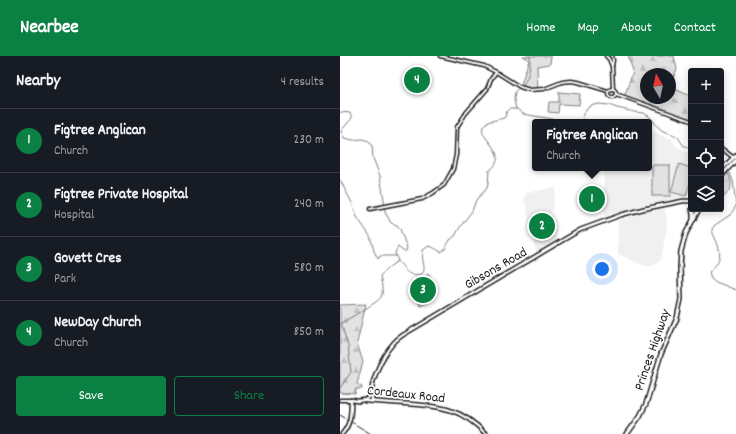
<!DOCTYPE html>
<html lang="en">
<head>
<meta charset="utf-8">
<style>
	body { margin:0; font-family:Dekko,sans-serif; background:#20242c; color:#f1f3f6 }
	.controls { position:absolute; right:12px; top:12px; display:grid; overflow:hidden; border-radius:4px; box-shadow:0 2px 10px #0003 }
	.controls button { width:36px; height:36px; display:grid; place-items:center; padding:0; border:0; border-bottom:1px solid #363941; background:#171b24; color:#f1f3f6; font:20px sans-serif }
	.compass { position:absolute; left:300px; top:12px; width:36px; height:36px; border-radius:50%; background:#171b24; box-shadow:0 2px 10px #0003; rotate:351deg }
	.you { position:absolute; left:262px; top:213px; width:14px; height:14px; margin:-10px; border:3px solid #fff; border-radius:50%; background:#1a73e8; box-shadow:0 0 0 6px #1a73e833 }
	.badge { display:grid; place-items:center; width:26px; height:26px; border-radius:50%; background:#0b8043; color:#fff; font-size:13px; font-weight:700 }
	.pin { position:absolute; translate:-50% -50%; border:2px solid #fff; box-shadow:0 1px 4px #0006 }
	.popup { position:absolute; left:192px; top:63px; width:120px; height:52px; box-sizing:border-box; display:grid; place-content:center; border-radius:4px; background:#171b24; filter:drop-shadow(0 1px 3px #0005); font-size:13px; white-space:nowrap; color:#9ea1a6 }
	.popup b { font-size:15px; color:#f1f3f6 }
	.popup::after { content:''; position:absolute; left:50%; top:100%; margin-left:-8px; border:8px solid transparent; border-top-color:#171b24 }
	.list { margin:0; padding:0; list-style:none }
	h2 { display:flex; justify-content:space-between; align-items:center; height:52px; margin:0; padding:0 16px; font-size:17px }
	h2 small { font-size:13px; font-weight:400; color:#9ea1a6 }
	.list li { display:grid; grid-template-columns:26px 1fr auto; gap:12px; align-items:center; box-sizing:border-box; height:64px; padding:0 16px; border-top:1px solid #363941 }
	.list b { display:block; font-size:15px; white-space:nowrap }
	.list p { margin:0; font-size:13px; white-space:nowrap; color:#9ea1a6 }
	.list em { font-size:13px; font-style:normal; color:#9ea1a6 }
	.actions { display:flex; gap:8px; padding:12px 16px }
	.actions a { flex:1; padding:9px 0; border:1px solid #0b8043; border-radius:4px; text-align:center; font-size:14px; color:#0b8043 }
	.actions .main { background:#0b8043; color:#fff }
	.icon { flex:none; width:22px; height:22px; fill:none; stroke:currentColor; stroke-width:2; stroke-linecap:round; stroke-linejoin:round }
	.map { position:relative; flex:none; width:396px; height:378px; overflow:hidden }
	header { display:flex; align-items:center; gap:24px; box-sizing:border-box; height:56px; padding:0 20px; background:#0b8043; color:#fff }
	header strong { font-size:19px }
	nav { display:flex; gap:22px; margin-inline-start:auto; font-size:14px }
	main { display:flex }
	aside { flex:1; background:#171b24 }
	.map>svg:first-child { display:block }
	.built { fill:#f0f0f0 }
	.green { fill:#e2e2e2; stroke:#7f7f7f }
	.forest { fill:url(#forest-firs); stroke:#7f7f7f }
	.park { fill:url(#park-tufts); stroke:#7f7f7f }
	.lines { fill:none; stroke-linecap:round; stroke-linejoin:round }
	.stream { stroke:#7a7a7a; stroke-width:1 }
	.tertiary-casing { stroke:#1c1c1c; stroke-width:5 }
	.secondary-casing { stroke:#1c1c1c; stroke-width:5.5 }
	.primary-casing { stroke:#1c1c1c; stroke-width:6 }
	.tertiary { stroke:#fff; stroke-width:2 }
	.secondary { stroke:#fff; stroke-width:2.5 }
	.primary { stroke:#fff; stroke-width:3 }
	.rail { stroke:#1c1c1c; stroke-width:1 }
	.labels { text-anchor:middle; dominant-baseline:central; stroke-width:3; stroke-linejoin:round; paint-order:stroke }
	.street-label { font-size:14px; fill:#1c1c1c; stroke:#fff }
</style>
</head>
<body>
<header>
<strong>Nearbee</strong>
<nav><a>Home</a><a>Map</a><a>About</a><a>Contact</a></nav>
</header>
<main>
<aside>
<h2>Nearby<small>4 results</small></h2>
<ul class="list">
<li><span class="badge">1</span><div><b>Figtree Anglican</b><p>Church</p></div><em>230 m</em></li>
<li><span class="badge">2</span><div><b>Figtree Private Hospital</b><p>Hospital</p></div><em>240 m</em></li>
<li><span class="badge">3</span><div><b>Govett Cres</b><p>Park</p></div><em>580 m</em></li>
<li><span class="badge">4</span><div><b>NewDay Church</b><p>Church</p></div><em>850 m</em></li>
</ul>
<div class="actions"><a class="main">Save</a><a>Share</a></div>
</aside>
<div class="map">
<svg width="396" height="378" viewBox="0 0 396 378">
	<defs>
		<pattern id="forest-firs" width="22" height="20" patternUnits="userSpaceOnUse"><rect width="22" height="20" fill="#e2e2e2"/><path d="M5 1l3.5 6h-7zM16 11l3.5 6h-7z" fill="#c1c1c1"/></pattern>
		<pattern id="park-tufts" width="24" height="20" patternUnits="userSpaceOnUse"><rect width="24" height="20" fill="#e2e2e2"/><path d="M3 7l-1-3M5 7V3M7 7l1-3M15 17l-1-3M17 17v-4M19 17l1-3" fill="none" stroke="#c1c1c1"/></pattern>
	</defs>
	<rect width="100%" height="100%" fill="#fff"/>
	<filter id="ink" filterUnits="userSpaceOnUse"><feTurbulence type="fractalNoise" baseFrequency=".025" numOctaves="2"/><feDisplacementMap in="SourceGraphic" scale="8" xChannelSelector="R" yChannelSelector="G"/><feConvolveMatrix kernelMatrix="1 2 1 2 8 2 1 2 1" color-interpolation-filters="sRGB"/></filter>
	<g filter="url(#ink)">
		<g class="built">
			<polygon points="309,72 322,80 332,83 335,89 351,99 351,136 349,140 347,139 346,141 320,146 290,153 272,159 271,158 269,158 268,160 264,162 264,112 309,112"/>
			<polygon points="216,131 212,157 217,184 196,197 186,148 184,145 186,137"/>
			<polygon points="325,152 327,169 321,204 313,210 305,210 278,198 278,164 305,156"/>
		</g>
		<g class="green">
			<polygon points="183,0 211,0 210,8 197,10 198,34 194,34 180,31 189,4"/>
			<polygon points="219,36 240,38 239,49 219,48 218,57 208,56 209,46 219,46"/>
			<polygon points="339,108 351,112 351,124 346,140 331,136"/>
			<rect x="312" y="109" width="18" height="31"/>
		</g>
		<g class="forest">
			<polygon points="288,0 334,0 337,13 330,30 330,18 306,18 306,42 330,42 330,31 351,40 351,65 284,41 293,16"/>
			<polygon points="26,248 17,287 23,306 17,328 20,330 22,331 22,333 18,333 17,332 15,338 0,337 0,249"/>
		</g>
		<g class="park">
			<path d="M 388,117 C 393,129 392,132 384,141 L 381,139 L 381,125 Z"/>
			<path d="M 88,217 L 93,226 L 86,233 L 87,247 L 80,250 L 78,242 C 79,240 80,238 81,236 C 83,228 81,222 88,217 Z"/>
		</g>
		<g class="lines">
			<g class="stream">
				<path d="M 176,53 L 174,44 C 174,42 174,40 175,37 C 175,33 180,32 183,28 C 190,21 190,9 190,0"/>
				<polyline points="0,56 10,57 12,62 1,75 4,82 13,84 22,83 29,85 32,90 33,102 40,120 44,144 45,156 51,167 57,169 60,173 67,192 66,195 63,195 58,191 55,197 58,205"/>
				<polyline points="246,66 243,62 244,58 246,54 251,50 259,48 269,49 277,52 295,56 304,57 310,61 319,72 323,75 332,78 338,81 343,89 351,94"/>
				<path d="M 381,103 L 389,115 L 393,125 L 396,150 L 390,159 L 375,169 L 372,173 C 372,177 374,178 375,182 C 382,197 382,204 369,216 L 371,222 L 376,226 L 396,234"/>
				<polyline points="0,124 12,147 17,161 30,180 34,195 38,203 40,200 57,200"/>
				<path d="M 0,332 L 11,316 L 8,290 L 1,267 C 8,263 39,246 41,241 C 44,235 41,226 40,220 C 45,214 51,209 58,205 C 68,216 65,220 82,218 C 85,213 84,211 83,205 C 82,202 83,198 83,194 L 89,190 C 94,191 97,194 101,196 L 105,193 L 110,184 L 115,180 L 120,171 L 132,155 L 136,144 L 147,132 L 148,128 L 149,115 C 175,96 130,80 146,67 C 151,64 158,64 164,62 L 166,59 L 167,55 L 169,53 L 177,53 L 183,58 L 212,63 L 220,66"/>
			</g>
			<defs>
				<g id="tertiary">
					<polyline points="100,0 144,10 156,16 180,31 190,34 204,33 222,26 231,25 238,26 268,35"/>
					<polyline points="266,0 269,3 272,10"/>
					<polyline points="272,0 273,4 272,10 273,33"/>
					<circle cx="272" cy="37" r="4"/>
					<polyline points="276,38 351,65"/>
					<polyline points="381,92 394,102"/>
					<polyline points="30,153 82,143 93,137 104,129 113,113 116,99 117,71 126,57 147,33 151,23 156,16"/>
					<polyline points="0,344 11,344"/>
				</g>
				<g id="secondary">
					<polyline points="32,336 32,345"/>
					<path d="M 18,345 C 21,344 27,345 29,341 C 32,338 32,330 33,326 C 38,310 48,288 63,279 L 240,174 L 281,159 L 303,153 L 343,145 L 351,145"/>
					<path d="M 25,345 C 40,346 54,347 68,348 C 102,350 122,353 146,378"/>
					<path d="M 2,378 C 11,368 11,357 11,344 L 18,345"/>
				</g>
				<g id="primary">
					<polyline points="381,114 396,99"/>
					<polyline points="381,120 396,104"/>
					<polyline points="352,153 353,158 353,163"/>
					<polyline points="287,378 300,360 306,348 321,298 337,262 341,243 340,212 341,195 346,177 359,153"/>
				</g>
			</defs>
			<use href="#tertiary" class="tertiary-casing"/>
			<use href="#secondary" class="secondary-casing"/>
			<use href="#primary" class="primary-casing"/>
			<use href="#tertiary" class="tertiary"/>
			<use href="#secondary" class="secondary"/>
			<use href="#primary" class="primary"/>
			<polyline class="rail" points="0,359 31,378"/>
		</g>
	</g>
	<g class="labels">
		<g class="street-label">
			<text transform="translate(156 213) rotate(-30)">Gibsons Road</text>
			<text transform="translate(313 294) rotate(-71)">Princes Highway</text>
			<text transform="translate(66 339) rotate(6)">Cordeaux Road</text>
		</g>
	</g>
</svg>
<div class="controls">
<button>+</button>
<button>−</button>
<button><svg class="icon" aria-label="locate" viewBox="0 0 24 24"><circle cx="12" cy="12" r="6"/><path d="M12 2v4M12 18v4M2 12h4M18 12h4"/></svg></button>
<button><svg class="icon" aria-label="layers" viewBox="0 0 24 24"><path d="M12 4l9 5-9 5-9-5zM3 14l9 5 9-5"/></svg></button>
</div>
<svg class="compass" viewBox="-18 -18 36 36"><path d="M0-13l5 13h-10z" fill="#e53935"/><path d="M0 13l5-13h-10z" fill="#9ea1a6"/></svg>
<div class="you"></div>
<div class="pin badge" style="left:252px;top:143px">1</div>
<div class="popup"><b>Figtree Anglican</b>Church</div>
<div class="pin badge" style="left:202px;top:170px">2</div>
<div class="pin badge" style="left:83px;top:234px">3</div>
<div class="pin badge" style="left:77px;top:24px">4</div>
</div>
</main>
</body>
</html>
